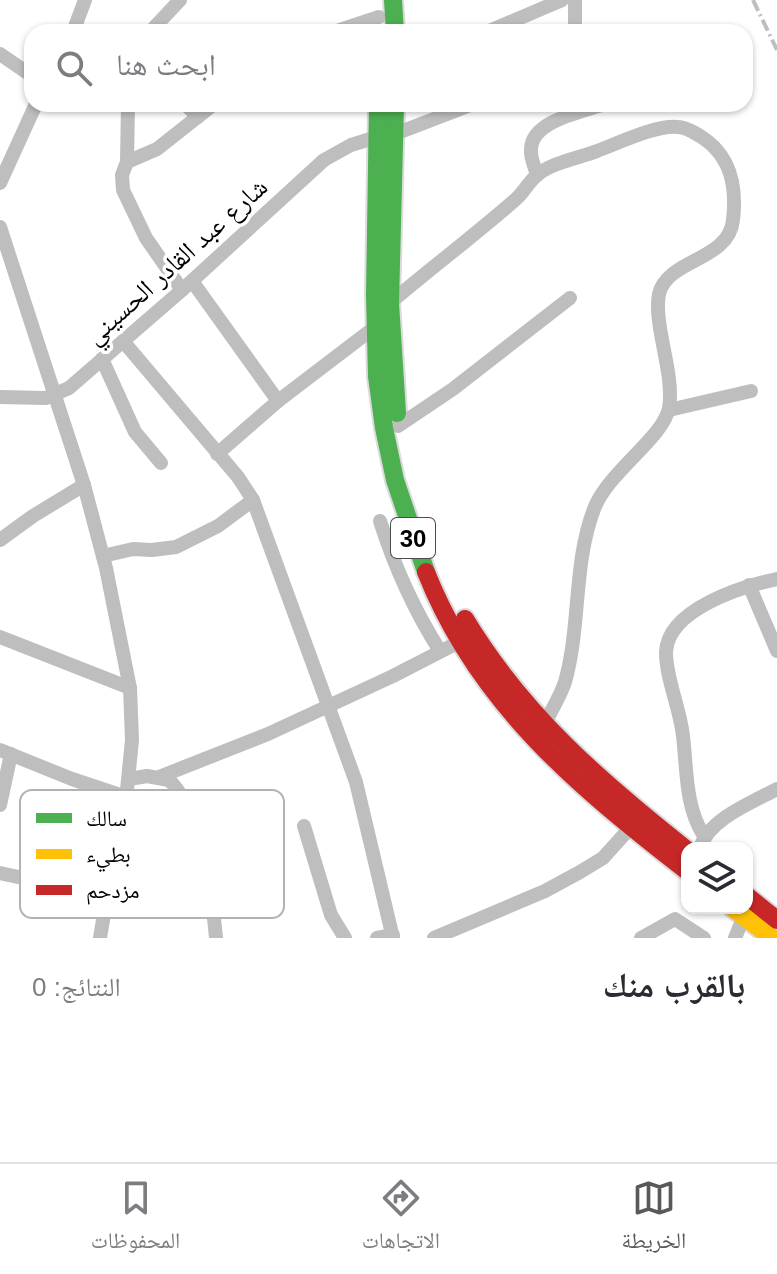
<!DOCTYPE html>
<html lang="ar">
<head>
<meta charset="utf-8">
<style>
	body { margin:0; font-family:Helvetica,"Noto Naskh Arabic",sans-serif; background:#f2f2f3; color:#2b2b33; direction:rtl }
	.controls { position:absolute; right:24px; bottom:24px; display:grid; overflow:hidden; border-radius:16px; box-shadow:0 2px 6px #0004 }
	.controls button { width:72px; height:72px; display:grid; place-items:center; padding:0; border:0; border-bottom:2px solid #e1e1e2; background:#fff; color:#2b2b33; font:40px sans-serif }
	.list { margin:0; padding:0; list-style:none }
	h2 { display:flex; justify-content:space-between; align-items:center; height:104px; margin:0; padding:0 32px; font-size:34px }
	h2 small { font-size:26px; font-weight:400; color:#7c7c81 }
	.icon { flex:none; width:44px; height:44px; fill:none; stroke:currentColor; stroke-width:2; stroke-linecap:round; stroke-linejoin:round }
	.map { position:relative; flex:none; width:777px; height:938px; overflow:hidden; direction:ltr }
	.search { position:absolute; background:#fff; box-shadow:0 2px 6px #0004; left:24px; right:24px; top:24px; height:88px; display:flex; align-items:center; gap:20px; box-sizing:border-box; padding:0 28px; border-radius:24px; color:#7c7c81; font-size:30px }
	.sheet { height:224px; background:#fff }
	nav { display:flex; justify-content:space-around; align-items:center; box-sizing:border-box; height:112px; border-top:2px solid #e1e1e2; background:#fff; font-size:22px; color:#7c7c81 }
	nav a { display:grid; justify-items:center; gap:4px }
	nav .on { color:#595959 }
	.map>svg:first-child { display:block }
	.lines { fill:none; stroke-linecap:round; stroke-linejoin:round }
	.fast-casing { stroke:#dbdbdb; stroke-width:22 }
	.slow-casing { stroke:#dbdbdb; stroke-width:22 }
	.jam-casing { stroke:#dbdbdb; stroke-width:22 }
	.street { stroke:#bebebe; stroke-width:14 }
	.fast { stroke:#4caf50; stroke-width:18 }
	.slow { stroke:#ffc107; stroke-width:18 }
	.jam { stroke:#c62828; stroke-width:18 }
	.rail { stroke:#bebebe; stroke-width:4; stroke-dasharray:12 4 2 4; stroke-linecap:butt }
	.labels { text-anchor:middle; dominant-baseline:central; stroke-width:7; stroke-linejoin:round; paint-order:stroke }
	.shield { fill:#fff; stroke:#4c4c4c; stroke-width:2 }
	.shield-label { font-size:24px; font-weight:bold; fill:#000 }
	.street-label { font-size:26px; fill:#000; stroke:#fff }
	.key { fill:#fff; stroke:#b2b2b2; stroke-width:2 }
	.key-label { font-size:22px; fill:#000 }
</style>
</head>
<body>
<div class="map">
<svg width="777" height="938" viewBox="0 0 777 938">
	<rect width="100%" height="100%" fill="#fff"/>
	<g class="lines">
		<defs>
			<g id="fast">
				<polyline points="393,0 395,32"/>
				<polyline points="378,104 375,295 377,376 384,428 395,480 426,572"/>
				<polyline points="395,104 390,303 397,413"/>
			</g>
			<polyline id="slow" points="733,908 772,938"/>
			<g id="jam">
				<path d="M 426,572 C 478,704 579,787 687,871"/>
				<path d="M 465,619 C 523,715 600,781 687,850"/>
				<polyline points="747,896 777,920"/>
			</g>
		</defs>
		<use href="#fast" class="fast-casing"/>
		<use href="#slow" class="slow-casing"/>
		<use href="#jam" class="jam-casing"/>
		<g class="street">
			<polyline points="73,32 85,0"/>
			<polyline points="150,32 180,0"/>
			<polyline points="334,32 379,17"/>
			<polyline points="487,32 562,0"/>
			<polyline points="575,32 575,0"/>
			<polyline points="0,54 32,76"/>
			<polyline points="128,104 127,162 122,175 123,190 146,238 182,290"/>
			<polyline points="185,104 198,117"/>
			<polyline points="395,134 473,104"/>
			<polyline points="127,162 157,149 214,104"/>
			<path d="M 537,175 C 535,167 530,158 531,149 C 532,120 583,112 605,104"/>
			<polyline points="0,183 36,104"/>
			<polyline points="0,227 84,485 106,568 130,688 132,740 122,840 107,896 100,938"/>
			<polyline points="192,281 278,401"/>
			<path d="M 390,303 C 431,268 475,235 516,199 C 524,192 528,183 536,176 C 550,163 579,158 597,151 C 619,143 655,125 678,127 C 686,127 693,132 700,136 C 731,155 737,186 733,220 C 729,261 667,259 659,294 C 653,325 675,374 669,408 C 663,438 608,472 594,509 C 573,564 581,625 565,682 C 560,697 551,711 544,725"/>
			<polyline points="123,341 238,477 253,500 356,782 393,938"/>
			<polyline points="102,359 135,432 161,463"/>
			<polyline points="0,397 46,398 69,388 182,290 324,160 351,145 377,137"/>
			<polyline points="669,410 751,391"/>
			<polyline points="398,426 453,389 570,298"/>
			<polyline points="217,454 278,401 375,327"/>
			<path d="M 380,521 C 395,568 414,610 440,651"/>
			<polyline points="0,540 33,516 84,485"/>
			<polyline points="103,556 133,549 152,550 176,547 218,526 253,500"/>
			<polyline points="749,585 777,651"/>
			<polyline points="0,637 130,688"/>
			<polyline points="0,750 72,779 126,797"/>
			<polyline points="159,777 268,734 393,676 461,641"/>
			<path d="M 129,779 L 147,776 L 169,780 C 202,811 212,894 216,938"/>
			<polyline points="0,805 11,754"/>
			<polyline points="304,826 331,915 345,938"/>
			<path d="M 704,836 C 685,807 687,769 683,736 C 680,708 666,679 666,652 C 668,609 743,586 777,579"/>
			<path d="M 700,848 C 709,819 751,803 777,789"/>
			<polyline points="0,873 107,896"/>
			<polyline points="377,938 393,935"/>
			<polyline points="434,938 545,891 580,872 603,858 630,828"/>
			<polyline points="641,938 675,919 704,938"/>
			<polyline points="735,938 744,916"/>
		</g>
		<use href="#fast" class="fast"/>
		<use href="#slow" class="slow"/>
		<use href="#jam" class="jam"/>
		<polyline class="rail" points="753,0 777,50"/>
	</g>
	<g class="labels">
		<rect class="shield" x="391" y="518" width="44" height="40" rx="6"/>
		<g class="shield-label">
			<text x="413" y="538">30</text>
		</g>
		<g class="street-label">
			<text transform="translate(176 261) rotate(-42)">شارع عبد القادر الحسيني</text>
		</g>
	</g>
	<rect x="20" y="790" width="264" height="128" rx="12" class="key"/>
	<rect x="36" y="813" width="36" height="10" fill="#4caf50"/>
	<rect x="36" y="849" width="36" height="10" fill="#ffc107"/>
	<rect x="36" y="885" width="36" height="10" fill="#c62828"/>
	<g class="key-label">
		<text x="86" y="826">سالك</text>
		<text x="86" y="862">بطيء</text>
		<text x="86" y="898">مزدحم</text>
	</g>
</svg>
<div class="controls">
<button><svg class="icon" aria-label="layers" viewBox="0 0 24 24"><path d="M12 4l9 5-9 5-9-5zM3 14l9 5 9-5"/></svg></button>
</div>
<div class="search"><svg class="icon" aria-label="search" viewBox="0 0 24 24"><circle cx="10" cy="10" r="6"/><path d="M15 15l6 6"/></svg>ابحث هنا</div>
</div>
<section class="sheet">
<h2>بالقرب منك<small>النتائج: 0</small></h2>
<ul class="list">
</ul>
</section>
<nav>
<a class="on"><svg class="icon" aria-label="map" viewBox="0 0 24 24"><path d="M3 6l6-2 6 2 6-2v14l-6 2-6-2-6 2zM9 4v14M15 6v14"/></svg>الخريطة</a>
<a><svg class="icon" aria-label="directions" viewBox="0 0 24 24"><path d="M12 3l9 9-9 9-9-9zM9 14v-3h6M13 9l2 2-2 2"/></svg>الاتجاهات</a>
<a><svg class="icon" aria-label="saved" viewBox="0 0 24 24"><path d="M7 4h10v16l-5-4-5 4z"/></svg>المحفوظات</a>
</nav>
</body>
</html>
